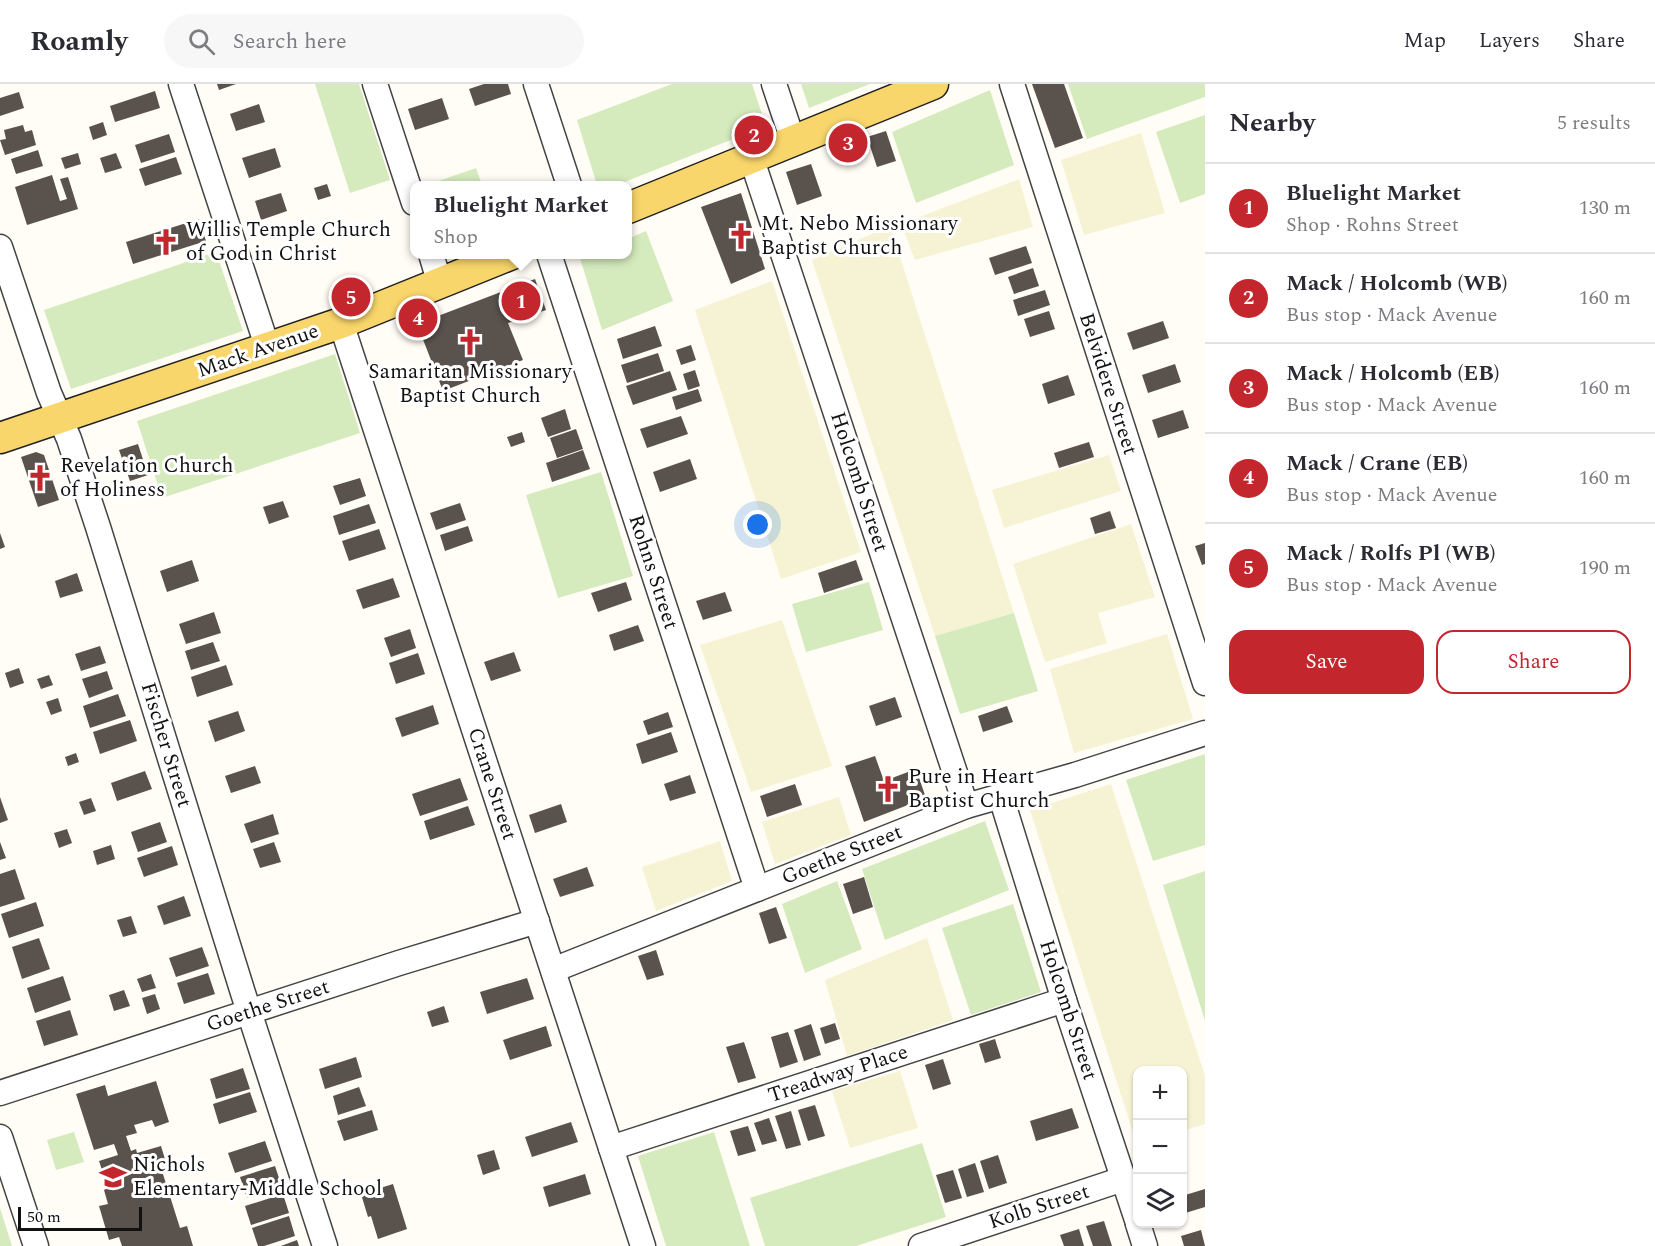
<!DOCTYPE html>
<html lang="en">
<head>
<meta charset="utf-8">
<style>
	body { margin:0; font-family:Spectral,serif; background:#f7f7f7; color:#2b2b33 }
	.controls { position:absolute; right:18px; bottom:18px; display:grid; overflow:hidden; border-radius:12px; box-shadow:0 2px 4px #0004 }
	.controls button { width:54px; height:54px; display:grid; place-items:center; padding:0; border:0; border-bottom:2px solid #e1e1e2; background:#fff; color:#2b2b33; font:30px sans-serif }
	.scale { position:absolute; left:18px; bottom:15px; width:124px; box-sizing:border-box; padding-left:6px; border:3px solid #111; border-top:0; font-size:16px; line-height:21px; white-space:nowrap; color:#111; -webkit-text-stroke:4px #fff; paint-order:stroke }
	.you { position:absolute; left:758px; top:441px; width:21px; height:21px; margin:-15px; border:4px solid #fff; border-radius:50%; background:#1a73e8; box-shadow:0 0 0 9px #1a73e833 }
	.badge { display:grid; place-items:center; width:39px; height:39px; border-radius:50%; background:#c4262e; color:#fff; font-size:20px; font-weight:700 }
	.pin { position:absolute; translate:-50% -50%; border:3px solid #fff; box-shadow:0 2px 6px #0006 }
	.popup { position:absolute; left:410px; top:97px; width:222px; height:78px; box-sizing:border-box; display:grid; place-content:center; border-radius:12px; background:#fff; filter:drop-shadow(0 2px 4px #0005); font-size:20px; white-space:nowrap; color:#7c7c81 }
	.popup b { font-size:22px; color:#2b2b33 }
	.popup::after { content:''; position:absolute; left:50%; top:100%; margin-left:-12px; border:12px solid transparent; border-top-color:#fff }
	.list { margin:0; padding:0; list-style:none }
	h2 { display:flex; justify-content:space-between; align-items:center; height:78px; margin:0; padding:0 24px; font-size:26px }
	h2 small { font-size:20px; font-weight:400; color:#7c7c81 }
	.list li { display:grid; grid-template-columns:39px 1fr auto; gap:18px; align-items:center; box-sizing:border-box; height:90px; padding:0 24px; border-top:2px solid #e1e1e2 }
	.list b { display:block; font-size:22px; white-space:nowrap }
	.list p { margin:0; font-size:20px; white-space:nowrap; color:#7c7c81 }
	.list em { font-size:20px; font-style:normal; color:#7c7c81 }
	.actions { display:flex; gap:12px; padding:18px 24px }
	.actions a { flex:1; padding:14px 0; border:2px solid #c4262e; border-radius:18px; text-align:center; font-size:21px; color:#c4262e }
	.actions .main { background:#c4262e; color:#fff }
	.icon { flex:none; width:33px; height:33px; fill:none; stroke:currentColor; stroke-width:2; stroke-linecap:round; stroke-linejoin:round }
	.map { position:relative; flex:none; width:1205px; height:1162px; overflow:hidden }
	header { display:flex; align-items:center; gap:36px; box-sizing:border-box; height:84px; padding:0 30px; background:#fff; border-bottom:2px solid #e1e1e2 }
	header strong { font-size:28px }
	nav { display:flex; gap:33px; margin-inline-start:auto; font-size:21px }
	.search { width:420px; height:54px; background:#f7f7f7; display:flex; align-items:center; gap:15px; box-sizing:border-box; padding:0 21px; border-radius:33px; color:#7c7c81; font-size:22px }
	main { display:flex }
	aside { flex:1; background:#fff }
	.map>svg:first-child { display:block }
	.farmland { fill:#f6f3d4 }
	.green { fill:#d5ebbd }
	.building { fill:#5a524d }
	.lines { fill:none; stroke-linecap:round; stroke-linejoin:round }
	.minor-casing { stroke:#444; stroke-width:27 }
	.major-casing { stroke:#222; stroke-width:33 }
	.minor { stroke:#fff; stroke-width:24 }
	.major { stroke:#f9d66b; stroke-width:30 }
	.labels { text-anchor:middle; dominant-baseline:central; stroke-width:6; stroke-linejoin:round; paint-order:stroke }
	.poi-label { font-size:21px; fill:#111; stroke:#fff; text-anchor:start }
	.street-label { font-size:21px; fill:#111; stroke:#fff }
</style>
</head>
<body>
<header>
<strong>Roamly</strong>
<div class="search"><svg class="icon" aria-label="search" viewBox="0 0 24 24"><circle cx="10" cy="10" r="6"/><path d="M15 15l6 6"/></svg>Search here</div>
<nav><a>Map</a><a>Layers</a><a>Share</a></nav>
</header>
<main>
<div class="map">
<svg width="1205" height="1162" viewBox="0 0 1205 1162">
	<rect width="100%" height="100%" fill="#fffdf5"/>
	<g class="farmland">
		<polygon points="1141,49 1165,129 1084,151 1061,76"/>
		<polygon points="1019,95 1033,143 915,176 901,140"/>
		<polygon points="890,142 1014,529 935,552 812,176"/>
		<polygon points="772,197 861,468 781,495 695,226"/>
		<polygon points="1109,371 1121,407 1004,444 992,406"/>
		<polygon points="1131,440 1155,513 1098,529 1107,559 1045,578 1013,480"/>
		<polygon points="782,536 832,682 751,708 700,561"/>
		<polygon points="1167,550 1193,635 1074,669 1050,585"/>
		<polygon points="1111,700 1205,992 1205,1040 1183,1047 1182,986 1138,986 1137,1061 1030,726"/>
		<polygon points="839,713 851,751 775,780 762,738"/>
		<polygon points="720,757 732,797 656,827 642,783"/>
		<polygon points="927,854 953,936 847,972 825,896"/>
		<polygon points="900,987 918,1044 850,1064 832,1007"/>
	</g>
	<g class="green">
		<polygon points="315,0 359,0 390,96 350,109"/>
		<polygon points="672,0 752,0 766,42 617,101 597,101 577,36"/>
		<polygon points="801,0 870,0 809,24"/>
		<polygon points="1068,0 1205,0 1205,13 1087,55"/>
		<polygon points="990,6 1014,81 916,119 892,48"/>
		<polygon points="1205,31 1205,110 1180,119 1156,48"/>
		<polygon points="476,84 482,101 427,101"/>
		<polygon points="646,147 673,217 602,246 580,174 588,171 628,170 628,155"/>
		<polygon points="216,168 243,247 71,305 44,226"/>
		<polygon points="335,270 360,349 162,414 137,337"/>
		<polygon points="601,388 633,492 558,514 526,411"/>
		<polygon points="869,498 883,546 806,568 792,520"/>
		<polygon points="1014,529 1038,607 960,630 935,552"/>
		<polygon points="1205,670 1205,761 1153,777 1126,696"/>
		<polygon points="985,737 1009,806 885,856 862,785"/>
		<polygon points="1205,787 1205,937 1163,801"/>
		<polygon points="837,797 862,865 805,889 782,820"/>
		<polygon points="1013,820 1041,908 971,931 942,844"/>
		<polygon points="74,1048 84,1078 56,1086 47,1056"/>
		<polygon points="714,1048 750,1162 666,1162 638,1072"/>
		<polygon points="922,1059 946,1133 856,1162 765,1162 750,1114"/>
		<polygon points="0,1124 12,1162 0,1162"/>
	</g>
	<g class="building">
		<polygon points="217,0 236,0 219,6"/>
		<polygon points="484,0 508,0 511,10 475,22 469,5"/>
		<polygon points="1032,0 1064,0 1083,54 1055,64"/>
		<polygon points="155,7 160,24 115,38 110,22"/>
		<polygon points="19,8 24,24 0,32 0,14"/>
		<polygon points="442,14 449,35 415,46 408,25"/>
		<polygon points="259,20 265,38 236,47 230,30"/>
		<polygon points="103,38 107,51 93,56 89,43"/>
		<polygon points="23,41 25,48 32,46 36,61 5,71 0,56 6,55 4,46"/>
		<polygon points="886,47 896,77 877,83 867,53"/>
		<polygon points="169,50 175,68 141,79 135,61"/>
		<polygon points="275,64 281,83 249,94 242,74"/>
		<polygon points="38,66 43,82 16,90 11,75"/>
		<polygon points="78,69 81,80 65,85 61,74"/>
		<polygon points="116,69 122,84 105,89 100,74"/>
		<polygon points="176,73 182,90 145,102 139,85"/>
		<polygon points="811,80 822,112 797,121 786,88"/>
		<polygon points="52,91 60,117 67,115 60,95 68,93 78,125 27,141 15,103"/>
		<polygon points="327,100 331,112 318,116 314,104"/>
		<polygon points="281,109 287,127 261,136 255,117"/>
		<polygon points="741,109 765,185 731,200 701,123"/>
		<polygon points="199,135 206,157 133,180 126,158"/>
		<polygon points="1026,162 1032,179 995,191 989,174"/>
		<polygon points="1033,184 1039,202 1014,210 1008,193"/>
		<polygon points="535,195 546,226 508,239 523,276 443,307 417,240"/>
		<polygon points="1045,206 1050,221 1018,232 1013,216"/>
		<polygon points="1049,227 1055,245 1030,253 1024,235"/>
		<polygon points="1163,237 1169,254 1133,266 1127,249"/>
		<polygon points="655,242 662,262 623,275 617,255"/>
		<polygon points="691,261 696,276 681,281 676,266"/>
		<polygon points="658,269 664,287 627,299 621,281"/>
		<polygon points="1175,280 1181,298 1148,309 1142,291"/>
		<polygon points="695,286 700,302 688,306 683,290"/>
		<polygon points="670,287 677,306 633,321 626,302"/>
		<polygon points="1068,291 1075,311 1048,320 1042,300"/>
		<polygon points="698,305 702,317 676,326 672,313"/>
		<polygon points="565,325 571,345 548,353 541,334"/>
		<polygon points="1183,326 1189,344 1158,354 1152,336"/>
		<polygon points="681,332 688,350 647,364 640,345"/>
		<polygon points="576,345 583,365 557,374 550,354"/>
		<polygon points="522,348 525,358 511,363 507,353"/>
		<polygon points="1089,358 1094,373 1059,384 1054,369"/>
		<polygon points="138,360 148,391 130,397 119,366"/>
		<polygon points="583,366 590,385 552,398 546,379"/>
		<polygon points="36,368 44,371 59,416 38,423 21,373"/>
		<polygon points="690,375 697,395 660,408 653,388"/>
		<polygon points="360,394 366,412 340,421 333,402"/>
		<polygon points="283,417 289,433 269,440 263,423"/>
		<polygon points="460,419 466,436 436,446 430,429"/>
		<polygon points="369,420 376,439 339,451 333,432"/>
		<polygon points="1110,427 1116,444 1095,450 1090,434"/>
		<polygon points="468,442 473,457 445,467 440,451"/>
		<polygon points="379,445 386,465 349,477 342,457"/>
		<polygon points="0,449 5,463 0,465"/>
		<polygon points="1205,459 1205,480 1202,481 1195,462"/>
		<polygon points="192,476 199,497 167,508 160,487"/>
		<polygon points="856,476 863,496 824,509 818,489"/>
		<polygon points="77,489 83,507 60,514 55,497"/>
		<polygon points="393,494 400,513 363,525 356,506"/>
		<polygon points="626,498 632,516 598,528 591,509"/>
		<polygon points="725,508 732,527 703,536 696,517"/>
		<polygon points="214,528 221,549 186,560 179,540"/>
		<polygon points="638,541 644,557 614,567 609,551"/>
		<polygon points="410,545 416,564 391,573 384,554"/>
		<polygon points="213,558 220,577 191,586 185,567"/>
		<polygon points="100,562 106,579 81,587 75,570"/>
		<polygon points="514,568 521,587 491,597 484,578"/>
		<polygon points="418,569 425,590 396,600 389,579"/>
		<polygon points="226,581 233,601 197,613 191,593"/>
		<polygon points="19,584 24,599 10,604 5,589"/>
		<polygon points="107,587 113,605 89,614 82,595"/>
		<polygon points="49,591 53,601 41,605 37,595"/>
		<polygon points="118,610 126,632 90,644 83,622"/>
		<polygon points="895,613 902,633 876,642 869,622"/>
		<polygon points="58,614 62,627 51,631 46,618"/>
		<polygon points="433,621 439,640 402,653 395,634"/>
		<polygon points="1007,622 1013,638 983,648 978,632"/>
		<polygon points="238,627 245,647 215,658 208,637"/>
		<polygon points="668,628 673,643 648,651 643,637"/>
		<polygon points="130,636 137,657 100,670 93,648"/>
		<polygon points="671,648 678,668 642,680 636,660"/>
		<polygon points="76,669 79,678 68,682 65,673"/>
		<polygon points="875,672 884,697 916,685 926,714 864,738 845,682"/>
		<polygon points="255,682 261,699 231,709 225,692"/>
		<polygon points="145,687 152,705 117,717 111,699"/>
		<polygon points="690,691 696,709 670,717 664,700"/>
		<polygon points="460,694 468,716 420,732 412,710"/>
		<polygon points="795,700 802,721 767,733 760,712"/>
		<polygon points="0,713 8,736 0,739"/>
		<polygon points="91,714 96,727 84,731 79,718"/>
		<polygon points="561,720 567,738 535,749 529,731"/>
		<polygon points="468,722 475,741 430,756 424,737"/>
		<polygon points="273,730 279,750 251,759 244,740"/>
		<polygon points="160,738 167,758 138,768 131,748"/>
		<polygon points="67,745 72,759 59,764 54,749"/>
		<polygon points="0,758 6,774 0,776"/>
		<polygon points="274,758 281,778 260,784 253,765"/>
		<polygon points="111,761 115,775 97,781 93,767"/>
		<polygon points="172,762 178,781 144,793 137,774"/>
		<polygon points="587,783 594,802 560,813 553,795"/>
		<polygon points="15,785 25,815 0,823 0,790"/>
		<polygon points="864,793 873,823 853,830 843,800"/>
		<polygon points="184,812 191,832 164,841 157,822"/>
		<polygon points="36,818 44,842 9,854 1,830"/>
		<polygon points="776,823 787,854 769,860 759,829"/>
		<polygon points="131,832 137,849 123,853 117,836"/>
		<polygon points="39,854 50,885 22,895 12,863"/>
		<polygon points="202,863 209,882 176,893 169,874"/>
		<polygon points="656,866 664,891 647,896 638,872"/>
		<polygon points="208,889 215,910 184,920 177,899"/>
		<polygon points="151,890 156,904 142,908 137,895"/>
		<polygon points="63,892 71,916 35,929 27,904"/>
		<polygon points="527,894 534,915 487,930 480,908"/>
		<polygon points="124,906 130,922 114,927 109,911"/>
		<polygon points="155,910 160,925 147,930 142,914"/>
		<polygon points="444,922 449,938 432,943 427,928"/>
		<polygon points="70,926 78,951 44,962 36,937"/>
		<polygon points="835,939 840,955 825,960 820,944"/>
		<polygon points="811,940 821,971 804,977 794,946"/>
		<polygon points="546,942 552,962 510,976 503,956"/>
		<polygon points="788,948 798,978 780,984 771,953"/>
		<polygon points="995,955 1001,974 985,979 979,960"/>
		<polygon points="744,958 756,994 738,999 726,963"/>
		<polygon points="356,973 362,993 325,1005 319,985"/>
		<polygon points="943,975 951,1000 933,1006 925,981"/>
		<polygon points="243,984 250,1005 216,1015 210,995"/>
		<polygon points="156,997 169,1038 155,1043 152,1036 134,1041 137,1049 126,1052 131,1067 136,1065 137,1069 161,1062 168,1085 162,1087 180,1144 187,1142 193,1162 122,1162 119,1153 109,1156 99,1122 108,1120 104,1106 108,1104 99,1077 118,1071 114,1060 94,1066 76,1010 105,1001 108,1012"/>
		<polygon points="359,1003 366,1022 338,1031 333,1012"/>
		<polygon points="250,1008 257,1028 219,1040 213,1020"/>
		<polygon points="815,1021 825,1052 808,1057 798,1026"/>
		<polygon points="1072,1024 1079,1044 1036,1057 1030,1037"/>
		<polygon points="372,1026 378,1046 344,1057 337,1037"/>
		<polygon points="791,1027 801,1061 786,1065 775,1032"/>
		<polygon points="769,1034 777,1057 762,1061 754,1039"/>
		<polygon points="571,1038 578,1058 532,1073 525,1053"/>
		<polygon points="748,1042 756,1067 738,1072 730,1047"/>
		<polygon points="265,1057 272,1077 235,1089 228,1069"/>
		<polygon points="494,1066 500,1085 483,1091 477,1071"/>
		<polygon points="998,1071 1007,1099 989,1105 980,1077"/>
		<polygon points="975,1079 984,1108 967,1113 958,1085"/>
		<polygon points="275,1082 282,1103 247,1114 240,1093"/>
		<polygon points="953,1086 962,1114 945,1119 936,1091"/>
		<polygon points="585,1090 591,1110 549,1123 543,1103"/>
		<polygon points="393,1100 407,1145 378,1155 371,1132 368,1133 361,1110"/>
		<polygon points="1205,1105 1205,1123 1182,1130 1182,1112"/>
		<polygon points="283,1110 289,1129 251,1141 245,1122"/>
		<polygon points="289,1132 295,1152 264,1162 258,1162 252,1144"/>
		<polygon points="1104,1137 1112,1162 1093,1162 1086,1142"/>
		<polygon points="1079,1145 1084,1162 1064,1162 1060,1151"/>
		<polygon points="1201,1146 1205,1162 1184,1162 1181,1152"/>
		<polygon points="297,1156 299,1162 281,1162"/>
	</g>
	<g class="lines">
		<defs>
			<g id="minor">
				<polyline points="181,0 268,265"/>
				<polyline points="375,0 414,119"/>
				<polyline points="536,0 569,101"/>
				<polyline points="774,0 793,57"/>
				<polyline points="1012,0 1205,599"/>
				<polyline points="751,73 966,722"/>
				<polyline points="0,163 49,309 69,355 98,443 243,909 325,1162"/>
				<polyline points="431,170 440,200"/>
				<polyline points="549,170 757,805"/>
				<polyline points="341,239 643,1162"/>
				<polyline points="1001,713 1064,916 1138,1139"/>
				<polyline points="553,886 966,722 1075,691 1205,649"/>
				<polyline points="0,1009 399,879 537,837"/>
				<polyline points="0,1053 36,1162"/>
				<polyline points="611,1064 1064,916"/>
				<polyline points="1138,1140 1145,1162"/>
				<polyline points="921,1162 1123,1095"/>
			</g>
			<g id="major">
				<polyline points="628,124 933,0"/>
				<polyline points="0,354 341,239 512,170"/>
			</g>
		</defs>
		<use href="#minor" class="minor-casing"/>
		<use href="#major" class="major-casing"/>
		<use href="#minor" class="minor"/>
		<use href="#major" class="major"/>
	</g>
	<defs>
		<symbol id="church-bare" viewBox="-9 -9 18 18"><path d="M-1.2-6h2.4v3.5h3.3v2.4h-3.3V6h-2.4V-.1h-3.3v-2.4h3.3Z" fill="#c4262e" stroke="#fff" stroke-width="2.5" paint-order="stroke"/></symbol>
		<symbol id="school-bare" viewBox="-9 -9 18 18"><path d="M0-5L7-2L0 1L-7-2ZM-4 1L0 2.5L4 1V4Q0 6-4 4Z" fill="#c4262e" stroke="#fff" stroke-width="2.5" paint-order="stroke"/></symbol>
	</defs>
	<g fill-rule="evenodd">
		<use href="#church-bare" x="722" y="133" width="38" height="38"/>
		<use href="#church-bare" x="147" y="139" width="38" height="38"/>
		<use href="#church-bare" x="451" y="239" width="38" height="38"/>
		<use href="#church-bare" x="21" y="375" width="38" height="38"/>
		<use href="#church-bare" x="869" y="686" width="38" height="38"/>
		<use href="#school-bare" x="94" y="1074" width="38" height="38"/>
	</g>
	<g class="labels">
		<g class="poi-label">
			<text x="761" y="140">Mt. Nebo Missionary<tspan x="761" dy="24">Baptist Church</tspan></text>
			<text x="186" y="146">Willis Temple Church<tspan x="186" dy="24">of God in Christ</tspan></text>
			<text x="470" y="288" text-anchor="middle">Samaritan Missionary<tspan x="470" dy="24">Baptist Church</tspan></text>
			<text x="60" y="382">Revelation Church<tspan x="60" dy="24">of Holiness</tspan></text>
			<text x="908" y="693">Pure in Heart<tspan x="908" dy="24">Baptist Church</tspan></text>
			<text x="133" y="1081">Nichols<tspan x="133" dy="24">Elementary-Middle School</tspan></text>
		</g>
		<g class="street-label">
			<text transform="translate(258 267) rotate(-19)">Mack Avenue</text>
			<text transform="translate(1108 300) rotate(72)">Belvidere Street</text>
			<text transform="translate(859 398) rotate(72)">Holcomb Street</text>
			<text transform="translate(653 488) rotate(72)">Rohns Street</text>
			<text transform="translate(166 661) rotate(73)">Fischer Street</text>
			<text transform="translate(492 700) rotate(72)">Crane Street</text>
			<text transform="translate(842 771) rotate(-22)">Goethe Street</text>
			<text transform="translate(268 922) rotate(-18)">Goethe Street</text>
			<text transform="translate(1068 926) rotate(72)">Holcomb Street</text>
			<text transform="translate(838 990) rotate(-18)">Treadway Place</text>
			<text transform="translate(1039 1123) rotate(-18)">Kolb Street</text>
		</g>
	</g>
</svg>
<div class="controls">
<button>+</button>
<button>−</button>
<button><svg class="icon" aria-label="layers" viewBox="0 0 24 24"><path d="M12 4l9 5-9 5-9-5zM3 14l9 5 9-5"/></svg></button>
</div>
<div class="scale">50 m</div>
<div class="you"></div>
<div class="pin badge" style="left:521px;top:217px">1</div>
<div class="popup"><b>Bluelight Market</b>Shop</div>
<div class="pin badge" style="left:754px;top:51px">2</div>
<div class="pin badge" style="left:848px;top:59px">3</div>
<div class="pin badge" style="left:418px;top:234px">4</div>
<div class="pin badge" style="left:351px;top:213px">5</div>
</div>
<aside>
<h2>Nearby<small>5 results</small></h2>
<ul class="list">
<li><span class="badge">1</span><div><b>Bluelight Market</b><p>Shop · Rohns Street</p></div><em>130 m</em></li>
<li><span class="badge">2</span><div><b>Mack / Holcomb (WB)</b><p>Bus stop · Mack Avenue</p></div><em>160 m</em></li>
<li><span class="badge">3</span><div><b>Mack / Holcomb (EB)</b><p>Bus stop · Mack Avenue</p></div><em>160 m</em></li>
<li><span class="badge">4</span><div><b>Mack / Crane (EB)</b><p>Bus stop · Mack Avenue</p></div><em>160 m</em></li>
<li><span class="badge">5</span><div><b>Mack / Rolfs Pl (WB)</b><p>Bus stop · Mack Avenue</p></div><em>190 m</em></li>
</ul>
<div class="actions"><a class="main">Save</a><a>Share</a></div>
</aside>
</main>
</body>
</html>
